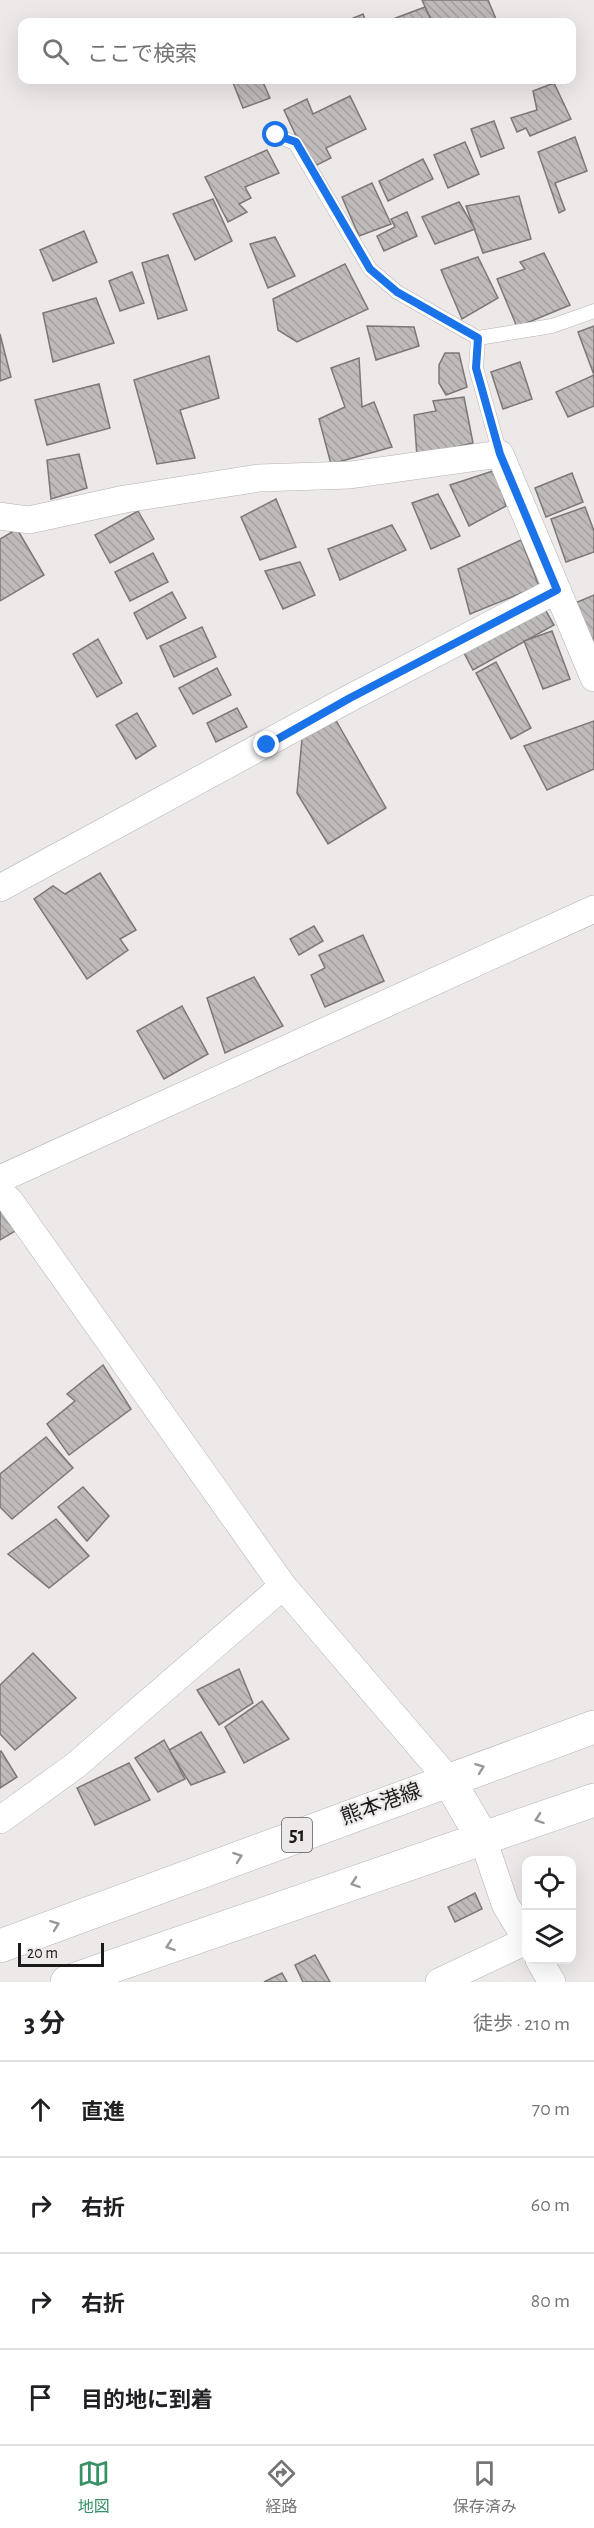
<!DOCTYPE html>
<html lang="ja">
<head>
<meta charset="utf-8">
<style>
	body { margin:0; font-family:"Alegreya Sans","Noto Sans JP",sans-serif; background:#f6f6f6; color:#202124 }
	.controls { position:absolute; right:18px; bottom:18px; display:grid; overflow:hidden; border-radius:12px; box-shadow:0 6px 24px #0002 }
	.controls button { width:54px; height:54px; display:grid; place-items:center; padding:0; border:0; border-bottom:2px solid #e0e0e0; background:#fff; color:#202124; font:30px sans-serif }
	.scale { position:absolute; left:18px; bottom:15px; width:86px; box-sizing:border-box; padding-left:6px; border:3px solid #1b1919; border-top:0; font-size:16px; line-height:21px; white-space:nowrap; color:#1b1919; -webkit-text-stroke:4px #eee9e9; paint-order:stroke }
	.stop { position:absolute; width:18px; height:18px; margin:-14px; border:4px solid #1a73e8; border-radius:50%; background:#fff }
	.stop.end { background:#1a73e8; border-color:#fff; box-shadow:0 2px 6px #0008 }
	.list { margin:0; padding:0; list-style:none }
	h2 { display:flex; justify-content:space-between; align-items:center; height:78px; margin:0; padding:0 24px; font-size:26px }
	h2 small { font-size:20px; font-weight:400; color:#757577 }
	.list li { display:grid; grid-template-columns:39px 1fr auto; gap:18px; align-items:center; box-sizing:border-box; height:96px; padding:0 24px; border-top:2px solid #e0e0e0 }
	.list b { display:block; font-size:22px; white-space:nowrap }
	.list em { font-size:20px; font-style:normal; color:#757577 }
	.icon { flex:none; width:33px; height:33px; fill:none; stroke:currentColor; stroke-width:2; stroke-linecap:round; stroke-linejoin:round }
	.map { position:relative; flex:none; width:594px; height:1982px; overflow:hidden }
	.search { position:absolute; background:#fff; box-shadow:0 6px 24px #0002; left:18px; right:18px; top:18px; height:66px; display:flex; align-items:center; gap:15px; box-sizing:border-box; padding:0 21px; border-radius:12px; color:#757577; font-size:22px }
	.sheet { height:462px; background:#fff }
	nav { display:flex; justify-content:space-around; align-items:center; box-sizing:border-box; height:84px; border-top:2px solid #e0e0e0; background:#fff; font-size:16px; color:#757577 }
	nav a { display:grid; justify-items:center; gap:3px }
	nav .on { color:#389166 }
	.map>svg:first-child { display:block }
	.building { fill:url(#building-back-hatch); stroke:#7c7878; stroke-width:1.5 }
	.lines { fill:none; stroke-linecap:round; stroke-linejoin:round }
	.service-casing { stroke:#b6b2b1; stroke-width:15 }
	.minor-casing { stroke:#b6b2b1; stroke-width:28 }
	.tertiary-casing { stroke:#b6b2b1; stroke-width:34 }
	.primary-casing { stroke:#b6b2b1; stroke-width:34 }
	.service { stroke:#fff; stroke-width:14 }
	.minor { stroke:#fff; stroke-width:27 }
	.tertiary { stroke:#fff; stroke-width:33 }
	.primary { stroke:#fff; stroke-width:33 }
	.oneway { stroke:#989898 }
	.route { stroke:#1a73e8; stroke-width:8 }
	.labels { text-anchor:middle; dominant-baseline:central; stroke-width:4.5; stroke-linejoin:round; paint-order:stroke }
	.shield { fill:#eee9e9; stroke:#5a5757; stroke-width:1.5 }
	.shield-label { font-size:20px; font-weight:bold; fill:#1b1919 }
	.street-label { font-size:21px; fill:#1b1919; stroke:#eee9e9 }
</style>
</head>
<body>
<div class="map">
<svg width="594" height="1982" viewBox="0 0 594 1982">
	<defs>
		<pattern id="building-back-hatch" width="6" height="6" patternUnits="userSpaceOnUse" patternTransform="scale(1.5)"><rect width="6" height="6" fill="#c0bbbb"/><path d="M-1 5l2 2M0 0l6 6M5-1l2 2" fill="none" stroke="#a4a0a0"/></pattern>
	</defs>
	<rect width="100%" height="100%" fill="#eee9e9"/>
	<g class="building">
		<polygon points="422,0 488,0 496,19 486,22 432,22"/>
		<polygon points="425,7 432,22 385,22"/>
		<polygon points="363,14 366,22 344,22"/>
		<polygon points="232,80 262,80 270,98 243,108"/>
		<polygon points="554,83 571,119 530,136 526,128 517,132 511,118 537,110 533,91"/>
		<polygon points="350,96 366,129 326,148 331,158 311,168 284,110 307,99 313,114"/>
		<polygon points="494,121 504,148 481,157 471,129"/>
		<polygon points="575,137 587,171 555,183 565,210 559,213 538,152"/>
		<polygon points="465,142 479,174 448,188 434,155"/>
		<polygon points="267,150 279,173 245,187 251,198 239,204 247,212 228,222 205,177"/>
		<polygon points="423,159 433,179 388,201 379,181"/>
		<polygon points="372,183 391,224 359,236 342,197"/>
		<polygon points="519,196 531,239 483,253 466,206"/>
		<polygon points="213,199 232,241 195,260 173,214"/>
		<polygon points="459,202 475,229 435,244 422,217"/>
		<polygon points="407,212 417,236 384,251 377,236 395,227 391,219"/>
		<polygon points="84,231 97,262 53,281 40,250"/>
		<polygon points="275,237 295,276 268,288 250,244"/>
		<polygon points="544,253 570,305 517,327 497,279 525,269 520,262"/>
		<polygon points="168,255 187,310 158,319 142,263"/>
		<polygon points="478,257 498,298 462,319 441,270"/>
		<polygon points="345,264 368,309 297,342 278,330 273,299"/>
		<polygon points="132,272 144,303 120,311 109,281"/>
		<polygon points="96,298 114,343 53,362 43,313"/>
		<polygon points="367,326 414,327 419,346 376,360"/>
		<polygon points="594,326 594,375 578,332"/>
		<polygon points="0,334 11,377 0,381"/>
		<polygon points="445,353 459,353 467,387 446,395 439,383 439,365"/>
		<polygon points="209,356 219,398 180,410 195,458 157,464 134,380"/>
		<polygon points="359,358 362,407 374,402 392,447 331,464 319,419 345,407 331,368"/>
		<polygon points="520,362 532,399 503,409 491,372"/>
		<polygon points="594,375 594,406 568,417 556,392"/>
		<polygon points="99,384 110,428 47,445 35,400"/>
		<polygon points="464,397 473,443 417,456 414,415 436,411 433,401"/>
		<polygon points="79,454 87,488 51,499 47,460"/>
		<polygon points="496,470 506,506 469,526 450,485"/>
		<polygon points="572,473 583,502 546,517 535,488"/>
		<polygon points="438,494 460,536 431,549 412,503"/>
		<polygon points="276,499 296,547 260,560 241,517"/>
		<polygon points="585,507 594,531 594,552 566,562 551,519"/>
		<polygon points="138,511 154,539 110,563 95,535"/>
		<polygon points="392,525 406,550 340,580 328,549"/>
		<polygon points="17,529 44,575 0,601 0,539"/>
		<polygon points="521,540 539,586 470,614 458,569"/>
		<polygon points="153,553 168,582 130,601 115,572"/>
		<polygon points="300,562 315,595 283,609 265,571"/>
		<polygon points="172,592 186,618 147,639 134,613"/>
		<polygon points="594,595 594,651 573,604"/>
		<polygon points="543,606 554,625 473,670 463,651"/>
		<polygon points="202,627 216,657 174,677 160,646"/>
		<polygon points="552,631 570,679 543,689 524,641"/>
		<polygon points="98,639 122,683 97,697 73,654"/>
		<polygon points="496,662 531,728 511,739 476,673"/>
		<polygon points="217,668 231,695 193,714 179,688"/>
		<polygon points="237,708 247,727 216,742 207,723"/>
		<polygon points="137,713 156,746 136,759 116,725"/>
		<polygon points="334,717 386,808 328,844 297,793 302,739"/>
		<polygon points="594,721 594,769 547,790 524,746"/>
		<polygon points="100,873 136,930 120,939 128,950 87,979 34,899 53,886 65,894"/>
		<polygon points="314,926 323,941 299,955 290,939"/>
		<polygon points="363,935 384,981 325,1007 311,975 325,968 319,955"/>
		<polygon points="254,977 283,1026 225,1053 207,998"/>
		<polygon points="182,1006 208,1054 164,1079 137,1031"/>
		<polygon points="0,1197 17,1230 0,1240"/>
		<polygon points="103,1365 131,1409 69,1455 47,1424 75,1401 67,1394"/>
		<polygon points="46,1437 73,1468 12,1519 0,1507 0,1474"/>
		<polygon points="83,1487 109,1516 87,1541 58,1507"/>
		<polygon points="56,1519 89,1556 49,1588 8,1554"/>
		<polygon points="33,1653 76,1698 15,1750 0,1734 0,1685"/>
		<polygon points="239,1669 253,1703 219,1725 197,1690"/>
		<polygon points="262,1701 289,1739 244,1763 225,1727"/>
		<polygon points="201,1732 225,1772 191,1785 169,1750"/>
		<polygon points="164,1740 185,1779 158,1792 135,1758"/>
		<polygon points="1,1751 17,1777 0,1788 0,1752"/>
		<polygon points="129,1763 150,1800 95,1825 77,1788"/>
		<polygon points="475,1893 482,1909 455,1922 448,1907"/>
		<polygon points="315,1955 330,1982 303,1982 295,1965"/>
		<polygon points="282,1973 287,1982 264,1982"/>
	</g>
	<g class="lines">
		<defs>
			<g id="service">
				<polyline points="275,135 295,143 370,269 397,292 478,338 552,326 594,311"/>
				<polyline points="478,338 476,368 500,454"/>
			</g>
			<g id="minor">
				<polyline points="0,516 29,520 125,499 259,478 350,475 500,454 594,678"/>
				<polyline points="0,888 350,698 557,590"/>
				<polyline points="0,1179 594,909"/>
				<polyline points="0,1192 10,1201 283,1586 448,1779"/>
				<polyline points="0,1820 76,1765 283,1586"/>
				<polyline points="483,1839 505,1904 526,1939"/>
				<polyline points="539,1960 552,1982"/>
				<polyline points="439,1982 526,1941"/>
			</g>
			<polyline id="tertiary" points="448,1779 483,1839"/>
			<g id="primary">
				<polyline points="0,1946 594,1727"/>
				<polyline points="67,1982 594,1800"/>
			</g>
		</defs>
		<use href="#service" class="service-casing"/>
		<use href="#minor" class="minor-casing"/>
		<use href="#tertiary" class="tertiary-casing"/>
		<use href="#primary" class="primary-casing"/>
		<use href="#service" class="service"/>
		<use href="#minor" class="minor"/>
		<use href="#tertiary" class="tertiary"/>
		<use href="#primary" class="primary"/>
	</g>
	<defs><path id="oneway-chevron" d="M-2-3.5L2.5 0L-2 3.5" fill="none" stroke-width="1.6" stroke-linecap="round" stroke-linejoin="round" transform="scale(1.5)"/></defs>
	<g class="oneway">
		<use href="#oneway-chevron" transform="translate(480 1768) rotate(-20)"/>
		<use href="#oneway-chevron" transform="translate(539 1819) rotate(161)"/>
		<use href="#oneway-chevron" transform="translate(238 1857) rotate(-20)"/>
		<use href="#oneway-chevron" transform="translate(355 1883) rotate(161)"/>
		<use href="#oneway-chevron" transform="translate(55 1925) rotate(-20)"/>
		<use href="#oneway-chevron" transform="translate(170 1946) rotate(161)"/>
	</g>
	<g class="lines">
		<polyline class="route" points="267,745 350,698 557,590 500,454 476,368 478,338 397,292 370,269 296,142 276,135"/>
	</g>
	<g class="labels">
		<rect class="shield" x="282" y="1818" width="30" height="34" rx="4.5"/>
		<g class="shield-label">
			<text x="297" y="1835">51</text>
		</g>
		<g class="street-label">
			<text transform="translate(381 1804) rotate(-20)">熊本港線</text>
		</g>
	</g>
</svg>
<div class="controls">
<button><svg class="icon" aria-label="locate" viewBox="0 0 24 24"><circle cx="12" cy="12" r="6"/><path d="M12 2v4M12 18v4M2 12h4M18 12h4"/></svg></button>
<button><svg class="icon" aria-label="layers" viewBox="0 0 24 24"><path d="M12 4l9 5-9 5-9-5zM3 14l9 5 9-5"/></svg></button>
</div>
<div class="scale">20 m</div>
<div class="stop" style="left:276px;top:135px"></div>
<div class="stop end" style="left:267px;top:745px"></div>
<div class="search"><svg class="icon" aria-label="search" viewBox="0 0 24 24"><circle cx="10" cy="10" r="6"/><path d="M15 15l6 6"/></svg>ここで検索</div>
</div>
<section class="sheet">
<h2>3 分<small>徒歩 · 210 m</small></h2>
<ul class="list">
<li><svg class="icon" aria-label="ahead" viewBox="0 0 24 24"><path d="M12 20V5M6 11l6-6 6 6"/></svg><div><b>直進</b></div><em>70 m</em></li>
<li><svg class="icon" aria-label="right" viewBox="0 0 24 24"><path d="M7 20v-9h11M14 6l5 5-5 5"/></svg><div><b>右折</b></div><em>60 m</em></li>
<li><svg class="icon" aria-label="right" viewBox="0 0 24 24"><path d="M7 20v-9h11M14 6l5 5-5 5"/></svg><div><b>右折</b></div><em>80 m</em></li>
<li><svg class="icon" aria-label="arrive" viewBox="0 0 24 24"><path d="M6 21V4h12l-3 4 3 4H6"/></svg><div><b>目的地に到着</b></div></li>
</ul>
</section>
<nav>
<a class="on"><svg class="icon" aria-label="map" viewBox="0 0 24 24"><path d="M3 6l6-2 6 2 6-2v14l-6 2-6-2-6 2zM9 4v14M15 6v14"/></svg>地図</a>
<a><svg class="icon" aria-label="directions" viewBox="0 0 24 24"><path d="M12 3l9 9-9 9-9-9zM9 14v-3h6M13 9l2 2-2 2"/></svg>経路</a>
<a><svg class="icon" aria-label="saved" viewBox="0 0 24 24"><path d="M7 4h10v16l-5-4-5 4z"/></svg>保存済み</a>
</nav>
</body>
</html>
